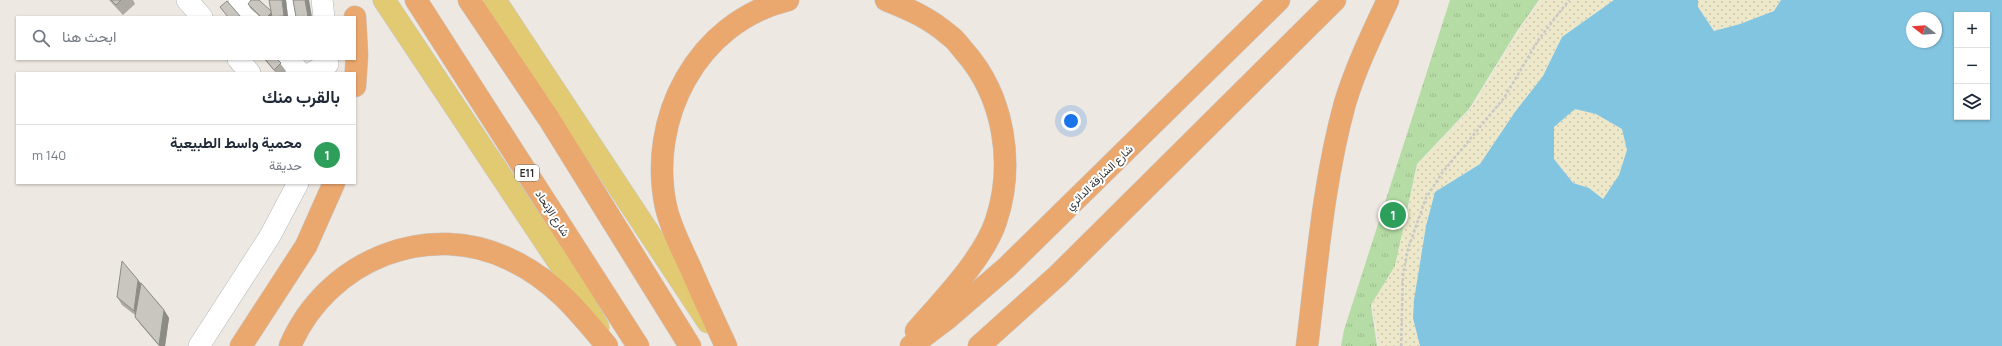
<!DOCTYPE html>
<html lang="ar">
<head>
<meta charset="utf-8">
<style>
	body { margin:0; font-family:Manrope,Vazirmatn,sans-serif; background:#f2f2f3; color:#1f2937; direction:rtl }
	.controls { position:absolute; right:12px; top:12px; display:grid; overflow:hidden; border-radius:0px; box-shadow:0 1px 3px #0004 }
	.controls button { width:36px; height:36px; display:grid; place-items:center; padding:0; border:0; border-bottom:1px solid #e0e1e3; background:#fff; color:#1f2937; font:20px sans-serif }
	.compass { position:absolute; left:1906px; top:12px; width:36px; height:36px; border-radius:50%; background:#fff; box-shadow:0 1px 3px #0004; rotate:287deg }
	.you { position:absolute; left:1071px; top:121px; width:14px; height:14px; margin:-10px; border:3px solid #fff; border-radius:50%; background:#1a73e8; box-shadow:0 0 0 6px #1a73e833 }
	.badge { display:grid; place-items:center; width:26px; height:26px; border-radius:50%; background:#1a73e8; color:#fff; font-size:13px; font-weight:700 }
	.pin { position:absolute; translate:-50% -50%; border:2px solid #fff; box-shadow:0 1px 4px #0006 }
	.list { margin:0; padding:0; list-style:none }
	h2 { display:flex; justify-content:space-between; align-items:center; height:52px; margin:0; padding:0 16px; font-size:17px }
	h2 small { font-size:13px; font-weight:400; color:#747a83 }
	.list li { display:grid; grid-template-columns:26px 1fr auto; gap:12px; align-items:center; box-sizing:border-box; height:60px; padding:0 16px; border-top:1px solid #e0e1e3 }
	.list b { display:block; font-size:15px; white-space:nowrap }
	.list p { margin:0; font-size:13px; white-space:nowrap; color:#747a83 }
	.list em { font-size:13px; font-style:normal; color:#747a83 }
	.icon { flex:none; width:22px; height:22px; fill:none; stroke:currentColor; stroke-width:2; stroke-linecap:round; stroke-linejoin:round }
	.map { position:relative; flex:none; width:2002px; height:346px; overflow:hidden; direction:ltr }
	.search { position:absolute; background:#fff; box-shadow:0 1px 3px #0004; left:16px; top:16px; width:340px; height:44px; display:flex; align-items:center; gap:10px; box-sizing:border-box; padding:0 14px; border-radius:0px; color:#747a83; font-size:15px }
	.panel { position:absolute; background:#fff; box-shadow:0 1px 3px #0004; left:16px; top:72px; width:340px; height:112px; border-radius:0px; direction:rtl }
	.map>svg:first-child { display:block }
	.grass { fill:url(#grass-tufts) }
	.sand { fill:url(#sand-dots) }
	.water { fill:#82c5e1; fill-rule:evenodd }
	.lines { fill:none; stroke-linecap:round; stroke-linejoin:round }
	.minor-casing { stroke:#b5b7bf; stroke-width:22 }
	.major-casing { stroke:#c8c8c8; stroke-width:23 }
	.highway-casing { stroke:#c8c8c8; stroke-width:23 }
	.path { stroke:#c8c8c8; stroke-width:2.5; stroke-dasharray:3 2; stroke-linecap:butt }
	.minor { stroke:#fff; stroke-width:21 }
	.major { stroke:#e1ca72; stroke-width:22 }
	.highway { stroke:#eba86e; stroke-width:22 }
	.wall { fill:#adaaa4 }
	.shaded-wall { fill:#8d8b86 }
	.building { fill:#c9c6bf; stroke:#8d8b86 }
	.labels { text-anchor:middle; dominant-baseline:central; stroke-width:4; stroke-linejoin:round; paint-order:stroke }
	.shield { fill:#fff; stroke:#6c6c6c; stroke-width:1 }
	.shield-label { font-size:10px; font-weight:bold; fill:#2d2d2d }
	.street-label { font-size:11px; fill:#2d2d2d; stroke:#fff }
</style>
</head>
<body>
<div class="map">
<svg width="2002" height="346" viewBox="0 0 2002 346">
	<defs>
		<pattern id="grass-tufts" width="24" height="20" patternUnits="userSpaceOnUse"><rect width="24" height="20" fill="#b6dca5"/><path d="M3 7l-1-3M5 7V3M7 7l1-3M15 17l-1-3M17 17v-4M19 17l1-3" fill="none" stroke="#9dbd8e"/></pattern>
		<pattern id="sand-dots" width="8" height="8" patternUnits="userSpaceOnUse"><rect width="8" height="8" fill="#ede8c9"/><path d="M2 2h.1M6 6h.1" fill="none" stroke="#ccc7ad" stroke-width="1.8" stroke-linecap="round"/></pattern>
	</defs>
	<rect width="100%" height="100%" fill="#ede8e1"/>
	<polygon class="grass" points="1450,0 1539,0 1517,31 1469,109 1417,164 1395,266 1371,305 1377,346 1341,346 1344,330"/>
	<g class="sand">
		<polygon points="1541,0 1614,0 1562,37 1543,76 1515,112 1480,164 1435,192 1426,226 1414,300 1413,318 1420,346 1379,346 1372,305 1395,266 1418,164 1470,110 1518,32"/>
		<polygon points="1698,0 1781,0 1774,11 1740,24 1714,31 1698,7"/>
		<polygon points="1575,109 1596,114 1622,129 1627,149 1619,175 1603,199 1589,188 1573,183 1554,159 1554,127"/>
	</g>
	<path class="water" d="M 1614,0 L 1698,0 L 1698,7 L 1714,31 L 1740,24 L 1774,11 L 1781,0 L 2002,0 L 2002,346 L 1420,346 L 1413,318 L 1414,300 L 1426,226 L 1435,192 L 1480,164 L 1515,112 L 1543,76 L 1562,37 ZM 1957,15 L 1987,15 L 1987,117 L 1957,117 ZM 1912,18 L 1936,18 L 1936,42 L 1912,42 ZM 1575,109 L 1596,114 L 1622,129 L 1627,150 L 1619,175 L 1603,199 L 1589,188 L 1573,183 L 1554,159 L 1554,127 Z"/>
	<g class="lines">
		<defs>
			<g id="minor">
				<polyline points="187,0 202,17"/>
				<polyline points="239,0 253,17"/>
				<polyline points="291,0 294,17"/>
				<polyline points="322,0 324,17"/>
				<polyline points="238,59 250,73"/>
				<polyline points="289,59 300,73"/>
				<polyline points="311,73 328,64"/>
				<polyline points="199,346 270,236 298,183"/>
			</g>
			<g id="major">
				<polyline points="384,0 575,287 598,327"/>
				<polyline points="495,0 708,322"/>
			</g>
			<g id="highway">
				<polyline points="416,0 638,346"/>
				<polyline points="469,0 549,119 690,346"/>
				<path d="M 886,0 C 911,10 929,18 949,35 C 955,39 959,45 964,51 C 1004,96 1015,164 996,221 C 984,258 942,301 916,331"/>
				<polyline points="355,17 357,55 355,86"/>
				<polyline points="241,346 306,246 334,183"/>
				<path d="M 290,346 C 327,260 429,218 513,261 C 553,280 579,312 607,346"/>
				<path d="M 726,346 C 714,320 702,295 691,269 C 682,249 671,229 666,207 C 647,119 697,22 788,0"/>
				<polyline points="911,346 948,318 1007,267 1279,0"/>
				<polyline points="979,346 1058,275 1335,0"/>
				<path d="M 1307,346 C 1317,265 1323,183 1345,103 C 1356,67 1372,34 1388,0"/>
			</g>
		</defs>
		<use href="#minor" class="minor-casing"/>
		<use href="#major" class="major-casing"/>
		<use href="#highway" class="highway-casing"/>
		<polyline class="path" points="1401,346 1403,274 1408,249 1426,198 1442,173 1504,98 1539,39 1569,0"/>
		<use href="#minor" class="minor"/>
		<use href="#major" class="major"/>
		<use href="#highway" class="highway"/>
	</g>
	<g class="wall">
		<polygon points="109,0 133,0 135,4 123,15"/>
		<polygon points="286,0 288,17 260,17 250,8 248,4 271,12"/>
		<polygon points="264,59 277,59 286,71 284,73 276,73"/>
		<polygon points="138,280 164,310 169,318 165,346 159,346 140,324 135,317 135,315 122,305 117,297"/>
	</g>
	<g class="shaded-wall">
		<polygon points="282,0 286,0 288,17 285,17 284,16"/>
		<polygon points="305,0 309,0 312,17 308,17"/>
		<polygon points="272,12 273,17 267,17"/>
		<polygon points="138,280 144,287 139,318 134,311"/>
		<polygon points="164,310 169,318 165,346 160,346 159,345"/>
	</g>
	<g class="building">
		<polygon points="111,0 121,0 116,5"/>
		<polygon points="251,0 259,0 272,12 267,17 261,17 248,4"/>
		<polygon points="269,0 282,0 284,16 272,17"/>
		<polygon points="293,0 305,0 308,17 296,17"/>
		<polygon points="227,1 241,17 228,17 220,7"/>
		<polygon points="265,59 277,59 281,63 274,70"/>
		<polygon points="122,261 138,280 134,311 117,297"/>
		<polygon points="141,283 164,310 159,345 135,317"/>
	</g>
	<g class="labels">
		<rect class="shield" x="515" y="165" width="24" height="16" rx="3"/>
		<g class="shield-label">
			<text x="527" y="173">E11</text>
		</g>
		<g class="street-label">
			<text transform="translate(1099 177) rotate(-44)">شارع الشارقة الدائري</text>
			<text transform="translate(553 213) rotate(57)">شارع الإتحاد</text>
		</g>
	</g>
</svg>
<div class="controls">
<button>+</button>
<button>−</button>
<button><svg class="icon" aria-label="layers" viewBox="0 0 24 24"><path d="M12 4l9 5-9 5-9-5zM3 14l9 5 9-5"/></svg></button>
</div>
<svg class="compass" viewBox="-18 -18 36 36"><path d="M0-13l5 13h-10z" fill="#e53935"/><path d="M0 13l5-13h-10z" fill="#747a83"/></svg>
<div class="you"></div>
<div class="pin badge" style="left:1393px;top:215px;background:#2e9e5b">1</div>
<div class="search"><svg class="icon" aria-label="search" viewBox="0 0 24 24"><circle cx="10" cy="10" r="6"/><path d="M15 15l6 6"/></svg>ابحث هنا</div>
<section class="panel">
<h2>بالقرب منك<small></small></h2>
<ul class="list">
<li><span class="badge" style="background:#2e9e5b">1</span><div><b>محمية واسط الطبيعية</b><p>حديقة</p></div><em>140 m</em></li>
</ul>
</section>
</div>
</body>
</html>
